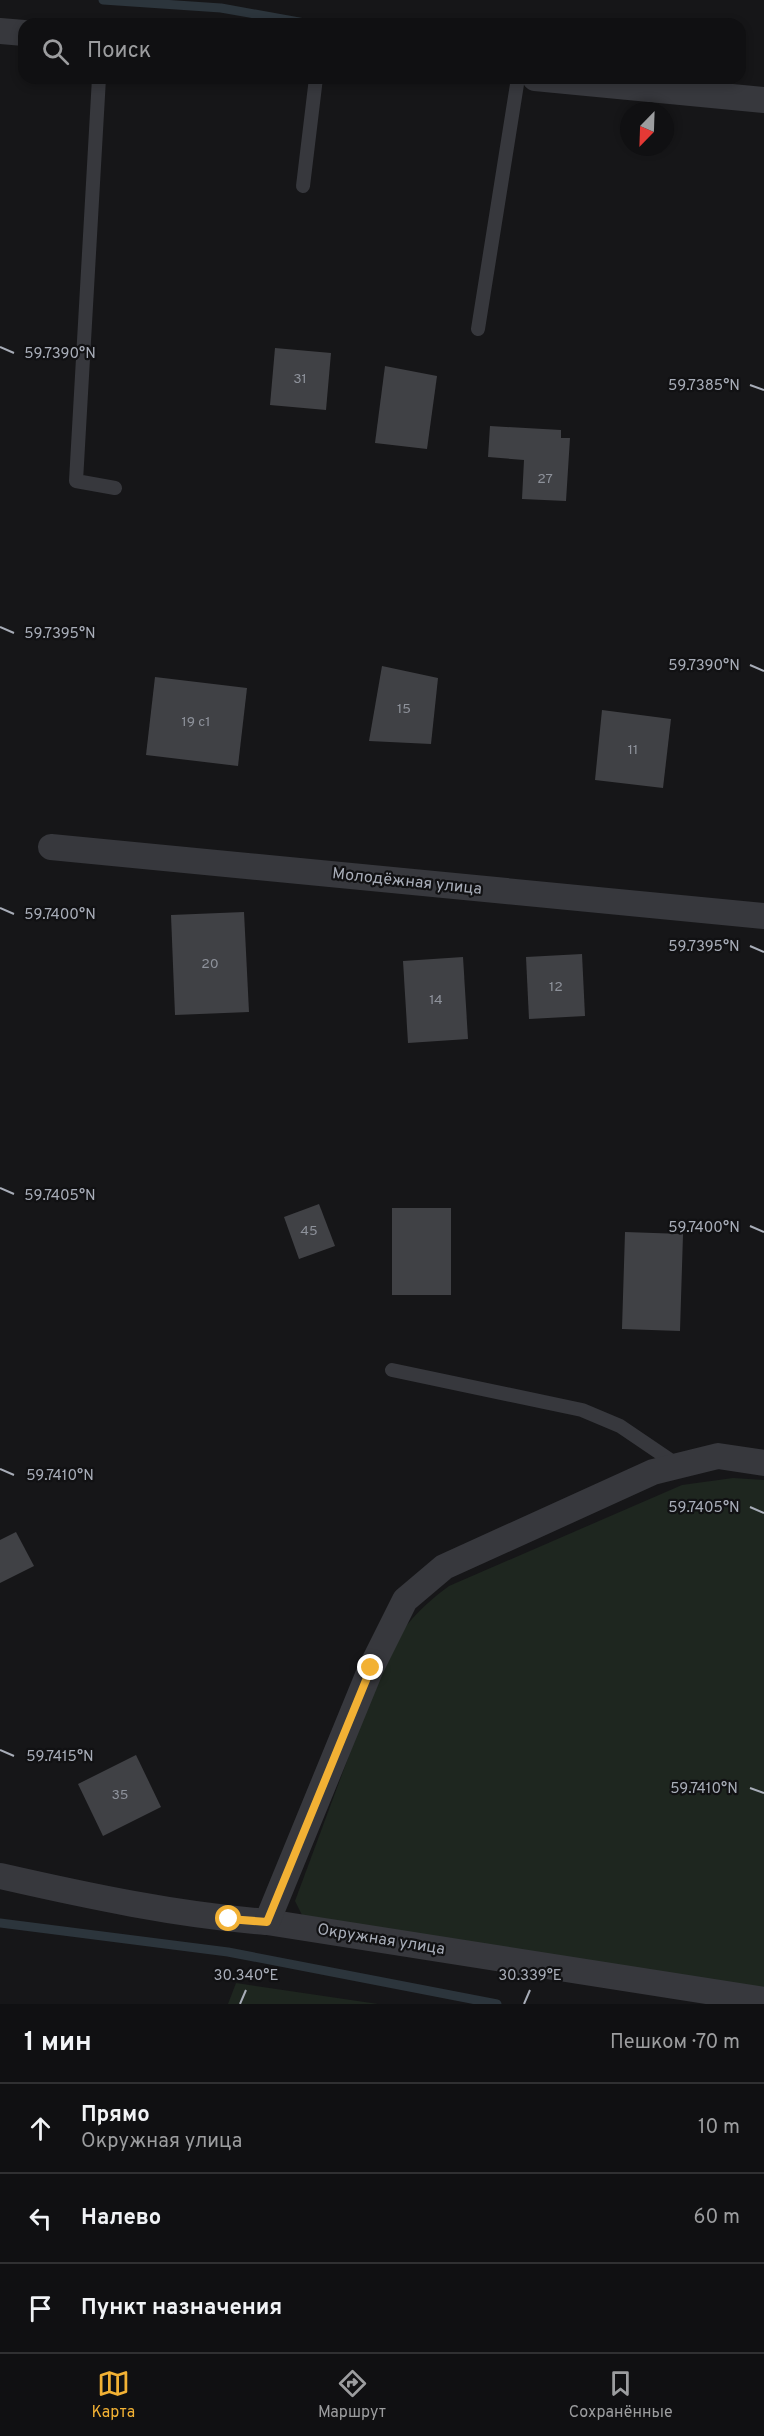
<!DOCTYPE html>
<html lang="ru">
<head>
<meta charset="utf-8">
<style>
	body { margin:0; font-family:Overpass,sans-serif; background:#19191b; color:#f1f3f6 }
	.compass { position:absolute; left:620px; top:102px; width:54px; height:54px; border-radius:50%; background:#101012; box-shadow:0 3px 9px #0003; rotate:203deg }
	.stop { position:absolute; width:18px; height:18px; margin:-14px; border:4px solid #f2b134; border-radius:50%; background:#fff }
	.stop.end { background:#f2b134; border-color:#fff; box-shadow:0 2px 6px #0008 }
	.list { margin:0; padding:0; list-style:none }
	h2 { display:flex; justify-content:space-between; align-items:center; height:78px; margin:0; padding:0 24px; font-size:26px }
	h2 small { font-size:20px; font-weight:400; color:#9c9d9f }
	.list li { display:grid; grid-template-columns:39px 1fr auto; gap:18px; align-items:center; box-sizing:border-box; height:90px; padding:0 24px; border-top:2px solid #303032 }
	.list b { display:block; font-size:22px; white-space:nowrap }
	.list p { margin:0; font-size:20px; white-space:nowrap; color:#9c9d9f }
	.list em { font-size:20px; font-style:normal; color:#9c9d9f }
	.icon { flex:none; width:33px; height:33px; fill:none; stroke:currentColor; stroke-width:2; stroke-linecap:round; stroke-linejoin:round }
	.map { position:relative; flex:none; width:764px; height:2004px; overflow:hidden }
	.search { position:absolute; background:#101012; box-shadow:0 3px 9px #0003; left:18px; right:18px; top:18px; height:66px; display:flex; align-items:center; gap:15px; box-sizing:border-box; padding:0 21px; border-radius:18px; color:#9c9d9f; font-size:22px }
	.sheet { height:348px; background:#101012 }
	nav { display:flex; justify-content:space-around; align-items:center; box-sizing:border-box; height:84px; border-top:2px solid #303032; background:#101012; font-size:16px; color:#9c9d9f }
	nav a { display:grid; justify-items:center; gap:3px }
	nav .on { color:#f2b134 }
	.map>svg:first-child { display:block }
	.green { fill:#1e261f }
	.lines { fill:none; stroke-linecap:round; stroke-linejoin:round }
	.stream { stroke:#2c353c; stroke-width:9 }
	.building { fill:#404145 }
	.lane { stroke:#37383d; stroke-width:14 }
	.street { stroke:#37383d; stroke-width:26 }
	.route { stroke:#f2b134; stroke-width:8 }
	.ticks { fill:none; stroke:#a8adb8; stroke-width:2 }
	.labels { text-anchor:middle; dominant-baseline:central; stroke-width:4.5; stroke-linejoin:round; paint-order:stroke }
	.number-label { font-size:14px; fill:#8e929b }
	.street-label { font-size:16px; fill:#a8adb8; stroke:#111113 }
	.ticks-label { font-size:15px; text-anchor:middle; fill:#a8adb8; stroke:#111113; stroke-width:4.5; stroke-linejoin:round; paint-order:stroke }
</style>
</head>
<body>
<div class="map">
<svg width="764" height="2004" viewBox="0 0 764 2004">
	<rect width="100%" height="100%" fill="#161618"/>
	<g class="green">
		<path d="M 733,1478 L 764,1480 L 764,1990 L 315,1921 L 302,1915 L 295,1901 L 383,1664 C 398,1631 420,1607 449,1586 L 682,1485 Z"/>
		<polygon points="236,1983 378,2004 228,2004"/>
	</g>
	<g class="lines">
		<g class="stream">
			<polyline points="103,0 221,8 310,24"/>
			<polyline points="0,1923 228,1952 497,2004"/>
		</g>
	</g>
	<g class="building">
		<polygon points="275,348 331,353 326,410 270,405"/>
		<polygon points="385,366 437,376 427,449 375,443"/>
		<polygon points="490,426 561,430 561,438 570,438 566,501 522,499 524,460 488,457"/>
		<polygon points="382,666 438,678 431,744 369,741"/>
		<polygon points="155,677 247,688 238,766 146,755"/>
		<polygon points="602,710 671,719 663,788 595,780"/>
		<polygon points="244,912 249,1012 175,1015 171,915"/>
		<polygon points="582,954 585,1016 529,1019 526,957"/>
		<polygon points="463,957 468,1039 408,1043 403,961"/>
		<polygon points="319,1204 335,1246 299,1259 284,1217"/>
		<rect x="392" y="1208" width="59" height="87"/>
		<polygon points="625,1232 683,1234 680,1331 622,1329"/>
		<polygon points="16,1532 34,1566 0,1583 0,1540"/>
		<polygon points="136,1755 161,1807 103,1836 78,1784"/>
	</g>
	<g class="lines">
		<g class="lane">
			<polyline points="99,78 76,481 115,488"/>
			<polyline points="303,186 316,78"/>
			<polyline points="478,329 518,78"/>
			<polyline points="392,1370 582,1410 620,1426 679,1466"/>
		</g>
		<g class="street">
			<polyline points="0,31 24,33"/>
			<polyline points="535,78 764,100"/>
			<polyline points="51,847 764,916"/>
			<path d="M 0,1876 C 88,1896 177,1915 267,1922 L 764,2000"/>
			<polyline points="267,1922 371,1668 405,1600 444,1567 653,1472 718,1456 764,1463"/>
		</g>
	</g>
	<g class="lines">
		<polyline class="route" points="229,1919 267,1922 371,1668"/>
	</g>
	<path class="ticks" d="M 0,347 L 14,353M 750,385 L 764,390M 0,627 L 14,633M 750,665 L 764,671M 0,908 L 14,914M 750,946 L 764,952M 0,1188 L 14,1194M 750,1226 L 764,1232M 0,1469 L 14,1475M 750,1507 L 764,1513M 0,1750 L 14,1756M 750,1788 L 764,1793M 240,2004 L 246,1990M 524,2004 L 530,1990"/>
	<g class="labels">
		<g class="number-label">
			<text x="300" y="379">31</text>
			<text x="545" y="479">27</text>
			<text x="404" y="709">15</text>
			<text x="196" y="722">19 с1</text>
			<text x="633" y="750">11</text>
			<text x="210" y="964">20</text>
			<text x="556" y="987">12</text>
			<text x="436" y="1000">14</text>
			<text x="309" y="1231">45</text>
			<text x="120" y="1795">35</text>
		</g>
		<g class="street-label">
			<text transform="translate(407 882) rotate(6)">Молодёжная улица</text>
			<text transform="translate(381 1940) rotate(9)">Окружная улица</text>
		</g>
	</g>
	<g class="ticks-label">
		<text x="60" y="358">59.7390°N</text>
		<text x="704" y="390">59.7385°N</text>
		<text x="60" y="638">59.7395°N</text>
		<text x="704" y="670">59.7390°N</text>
		<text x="60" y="919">59.7400°N</text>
		<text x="704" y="951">59.7395°N</text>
		<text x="60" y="1200">59.7405°N</text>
		<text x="704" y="1232">59.7400°N</text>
		<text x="60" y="1480">59.7410°N</text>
		<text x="704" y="1512">59.7405°N</text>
		<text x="60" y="1761">59.7415°N</text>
		<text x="704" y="1793">59.7410°N</text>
		<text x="246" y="1980">30.340°E</text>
		<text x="530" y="1980">30.339°E</text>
	</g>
</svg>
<svg class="compass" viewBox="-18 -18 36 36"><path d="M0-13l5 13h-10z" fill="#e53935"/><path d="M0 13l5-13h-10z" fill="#9c9d9f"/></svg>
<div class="stop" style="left:229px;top:1919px"></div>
<div class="stop end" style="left:371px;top:1668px"></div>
<div class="search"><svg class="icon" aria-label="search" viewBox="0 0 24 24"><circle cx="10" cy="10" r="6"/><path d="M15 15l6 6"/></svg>Поиск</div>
</div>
<section class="sheet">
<h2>1 мин<small>Пешком · 70 m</small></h2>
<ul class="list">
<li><svg class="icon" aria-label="ahead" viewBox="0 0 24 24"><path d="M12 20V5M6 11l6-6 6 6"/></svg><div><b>Прямо</b><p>Окружная улица</p></div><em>10 m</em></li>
<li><svg class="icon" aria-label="left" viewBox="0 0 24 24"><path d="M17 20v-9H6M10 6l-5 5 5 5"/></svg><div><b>Налево</b></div><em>60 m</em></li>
<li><svg class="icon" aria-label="arrive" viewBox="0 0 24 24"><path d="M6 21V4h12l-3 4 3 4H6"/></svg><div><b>Пункт назначения</b></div></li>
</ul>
</section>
<nav>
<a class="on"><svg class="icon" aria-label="map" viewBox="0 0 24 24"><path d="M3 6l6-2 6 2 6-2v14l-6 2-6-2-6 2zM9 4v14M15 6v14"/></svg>Карта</a>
<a><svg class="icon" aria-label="directions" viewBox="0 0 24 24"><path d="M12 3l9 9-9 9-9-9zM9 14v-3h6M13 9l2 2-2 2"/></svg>Маршрут</a>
<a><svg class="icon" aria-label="saved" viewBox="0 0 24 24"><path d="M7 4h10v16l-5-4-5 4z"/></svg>Сохранённые</a>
</nav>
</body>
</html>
